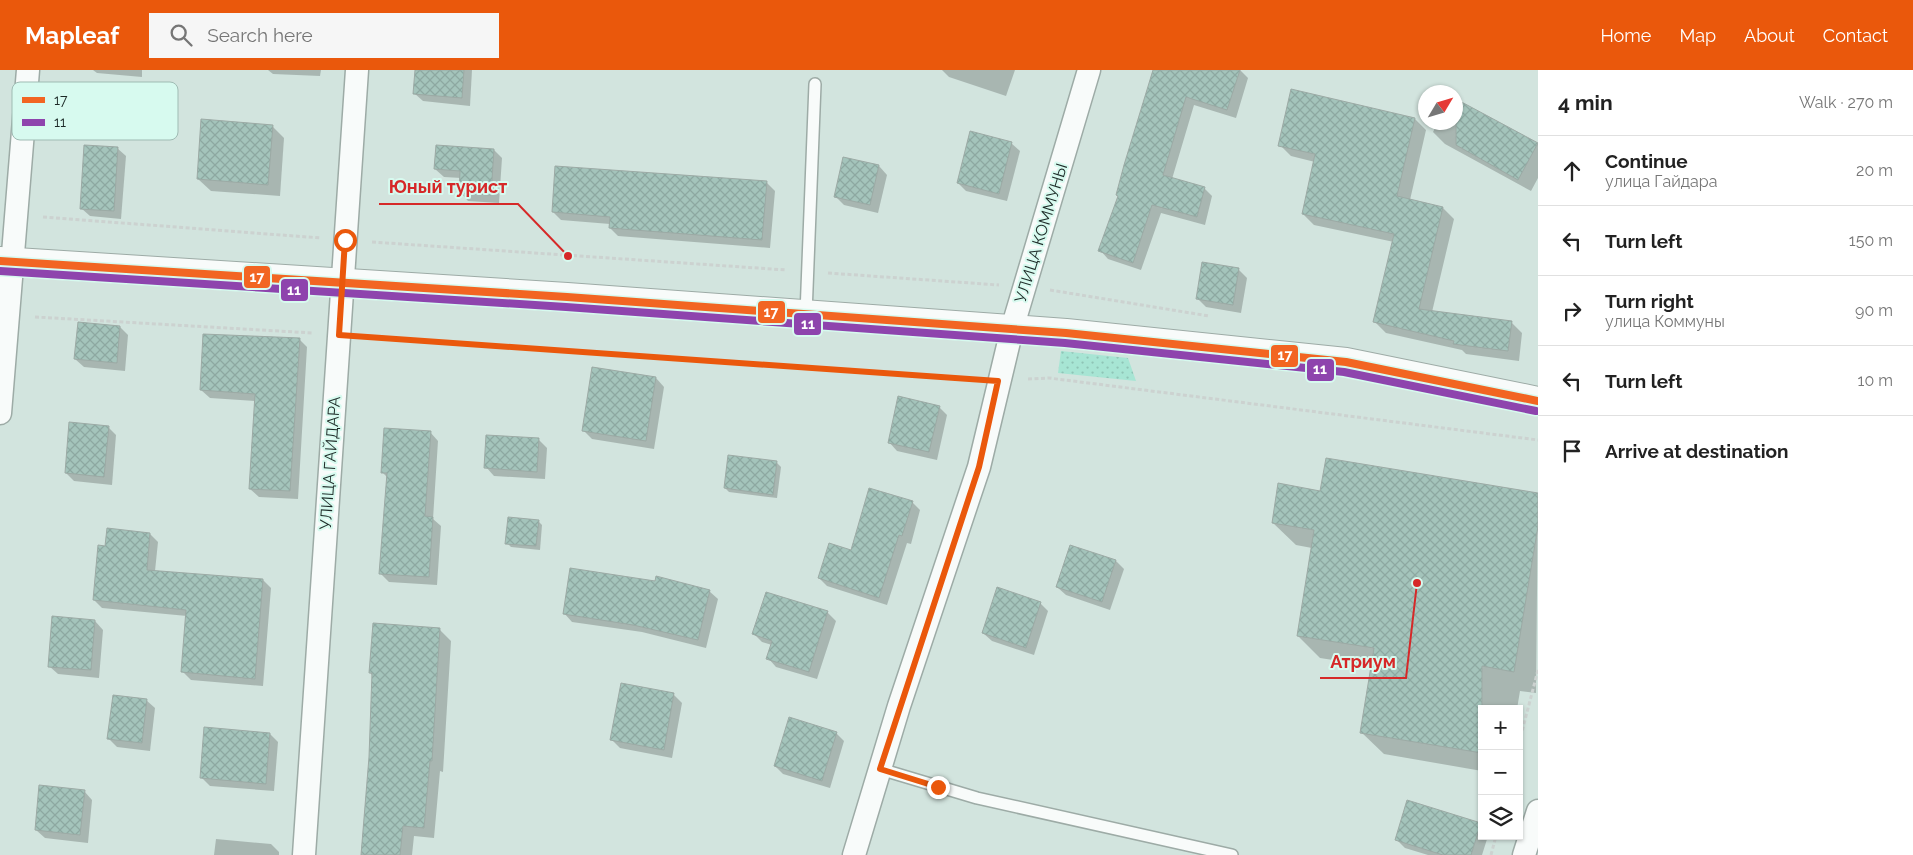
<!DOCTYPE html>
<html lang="en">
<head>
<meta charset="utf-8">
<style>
	body { margin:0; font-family:Raleway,sans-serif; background:#f6f6f6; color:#222 }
	.controls { position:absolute; right:15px; bottom:15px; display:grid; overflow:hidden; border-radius:0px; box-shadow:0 1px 4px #0004 }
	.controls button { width:45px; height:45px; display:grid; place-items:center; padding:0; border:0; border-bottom:1px solid #e0e0e0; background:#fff; color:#222; font:25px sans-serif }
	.compass { position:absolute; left:1418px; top:15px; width:45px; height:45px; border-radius:50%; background:#fff; box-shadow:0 1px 4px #0004; rotate:52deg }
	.stop { position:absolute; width:15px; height:15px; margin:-11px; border:4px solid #ea580c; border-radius:50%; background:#fff }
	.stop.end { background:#ea580c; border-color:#fff; box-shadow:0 1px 5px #0008 }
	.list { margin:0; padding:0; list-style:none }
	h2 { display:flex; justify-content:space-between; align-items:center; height:65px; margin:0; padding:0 20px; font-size:21px }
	h2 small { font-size:16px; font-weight:400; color:#767676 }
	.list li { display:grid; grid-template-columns:32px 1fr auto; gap:15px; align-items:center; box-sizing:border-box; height:70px; padding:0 20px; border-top:1px solid #e0e0e0 }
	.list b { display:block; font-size:19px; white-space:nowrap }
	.list p { margin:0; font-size:16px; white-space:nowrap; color:#767676 }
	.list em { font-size:16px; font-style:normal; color:#767676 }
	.icon { flex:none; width:28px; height:28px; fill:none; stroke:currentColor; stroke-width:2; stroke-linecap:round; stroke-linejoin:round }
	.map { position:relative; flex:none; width:1538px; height:785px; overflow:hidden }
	header { display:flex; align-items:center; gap:30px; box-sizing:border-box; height:70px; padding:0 25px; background:#ea580c; color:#fff }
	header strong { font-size:24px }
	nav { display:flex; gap:28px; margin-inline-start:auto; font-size:18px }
	.search { width:350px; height:45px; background:#f6f6f6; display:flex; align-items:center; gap:12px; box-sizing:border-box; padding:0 18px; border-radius:0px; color:#767676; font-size:19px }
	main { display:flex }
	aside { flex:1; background:#fff }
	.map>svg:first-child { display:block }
	.grass { fill:url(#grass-dots) }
	.shadow { fill:#0003 }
	.building { fill:url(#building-cross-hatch); stroke:#9caaa5 }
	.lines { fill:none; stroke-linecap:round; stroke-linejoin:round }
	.service-casing { stroke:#9daba6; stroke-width:14 }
	.minor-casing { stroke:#9daba6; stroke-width:25 }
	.tertiary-casing { stroke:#9daba6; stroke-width:30 }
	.path { stroke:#ccd2d0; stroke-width:3; stroke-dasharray:4 2.5; stroke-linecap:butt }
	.service { stroke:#f8fbfa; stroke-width:11 }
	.minor { stroke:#f8fbfa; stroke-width:22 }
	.tertiary { stroke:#f8fbfa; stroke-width:28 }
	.bus-1-casing { stroke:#d7faef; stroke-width:11 }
	.bus-2-casing { stroke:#d7faef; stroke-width:11 }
	.bus-1 { stroke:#f26522; stroke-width:8 }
	.bus-2 { stroke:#8e44ad; stroke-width:8 }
	.route { stroke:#ea580c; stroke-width:6 }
	.labels { text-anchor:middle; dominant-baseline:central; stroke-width:4; stroke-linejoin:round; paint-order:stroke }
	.street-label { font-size:16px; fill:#1c2926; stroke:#d7faef }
	.key { fill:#d7faef; stroke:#9fbbb3; stroke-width:1 }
	.key-label { font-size:14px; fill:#1c2926 }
	.leader { fill:none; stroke:#d62828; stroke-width:2 }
	.callout-dot { fill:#d62828; stroke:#d7faef; stroke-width:2 }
	.callout-label { font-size:18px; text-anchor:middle; font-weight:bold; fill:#d62828; stroke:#d7faef; stroke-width:4; stroke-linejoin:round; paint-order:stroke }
	.line-badge { stroke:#d7faef; stroke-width:2 }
	.badge-label { font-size:14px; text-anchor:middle; font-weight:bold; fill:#fff }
</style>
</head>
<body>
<header>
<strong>Mapleaf</strong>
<div class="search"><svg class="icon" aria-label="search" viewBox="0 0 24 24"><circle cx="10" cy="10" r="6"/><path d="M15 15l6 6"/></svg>Search here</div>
<nav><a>Home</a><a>Map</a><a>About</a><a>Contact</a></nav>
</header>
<main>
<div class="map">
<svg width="1538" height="785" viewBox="0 0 1538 785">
	<defs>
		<pattern id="grass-dots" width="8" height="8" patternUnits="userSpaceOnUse" patternTransform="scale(1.25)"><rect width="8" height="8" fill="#a7e5d4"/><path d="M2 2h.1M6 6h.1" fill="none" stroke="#8fc4b6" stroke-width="1.8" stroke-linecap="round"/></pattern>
		<pattern id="building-cross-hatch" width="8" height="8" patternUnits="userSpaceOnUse" patternTransform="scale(1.25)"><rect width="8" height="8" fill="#a4c4bb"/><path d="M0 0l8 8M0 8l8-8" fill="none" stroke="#8da8a1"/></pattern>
	</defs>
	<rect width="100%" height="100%" fill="#d2e4de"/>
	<polygon class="grass" points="1061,281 1128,288 1136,311 1058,303"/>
	<g class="shadow">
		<polygon points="93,0 142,0 142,7 97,3"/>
		<polygon points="268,0 321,0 320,6 273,4"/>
		<polygon points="416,0 472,0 470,36 423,31 414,23"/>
		<polygon points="942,0 1015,0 1006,26 949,7"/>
		<polygon points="1153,0 1240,0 1248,8 1236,48 1194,35 1172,109 1204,118 1212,126 1205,155 1161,143 1141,200 1108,189 1100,180 1119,126"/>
		<polygon points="1292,21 1415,49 1426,60 1410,130 1443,138 1454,149 1432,242 1511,252 1522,263 1519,291 1466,284 1462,280 1386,263 1375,252 1394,172 1314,155 1303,144 1315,92 1291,86 1280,75"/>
		<polygon points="1456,30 1538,74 1538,108 1531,121 1445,74 1433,62 1438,52 1456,52"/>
		<polygon points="272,56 284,68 280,126 211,121 198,109"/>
		<polygon points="1011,73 1020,81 1007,131 966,121 958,113"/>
		<polygon points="117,78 126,86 121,149 90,146 81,138"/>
		<polygon points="494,80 502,88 499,133 468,131 460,122 461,108 444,107 435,99"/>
		<polygon points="879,96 887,105 878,143 844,135 835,126"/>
		<polygon points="767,113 775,121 770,178 618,166 610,158 610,154 561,150 553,142"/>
		<polygon points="1238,199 1247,208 1241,243 1206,237 1198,229"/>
		<polygon points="120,257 128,265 125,301 84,297 75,289"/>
		<polygon points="299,269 307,277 298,429 259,427 250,419 255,331 210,328 201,320"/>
		<polygon points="593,299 656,308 664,317 654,379 592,369 584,361"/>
		<polygon points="939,337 947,345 937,390 897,381 889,372"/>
		<polygon points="108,357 116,365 112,415 74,411 66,403"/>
		<polygon points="430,362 438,371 433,449 441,456 437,515 389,512 380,503 388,408 382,402"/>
		<polygon points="539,370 547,378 545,409 494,406 486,397"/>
		<polygon points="777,393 781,397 777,428 729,422 725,418"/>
		<polygon points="1538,424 1536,623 1520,621 1517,639 1482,639 1482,701 1384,684 1361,662 1372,596 1320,588 1298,566 1312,478 1296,475 1273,453"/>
		<polygon points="912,432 920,440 911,474 907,473 887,535 827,516 819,508"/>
		<polygon points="538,451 542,455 540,480 511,477 507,473"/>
		<polygon points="150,464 158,472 155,501 263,510 271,518 263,616 191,610 183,602 187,546 102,538 94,530 106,477"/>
		<polygon points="1071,477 1116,491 1124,499 1110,540 1066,525 1057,517"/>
		<polygon points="709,521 718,529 706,578 642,562 572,552 564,543"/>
		<polygon points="1040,533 1048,541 1034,585 992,571 983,563"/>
		<polygon points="827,542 836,551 817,609 776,597 768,588 772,575 762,572 754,564"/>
		<polygon points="95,551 103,560 99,608 58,604 49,596"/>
		<polygon points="440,560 451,571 443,702 440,701 434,768 414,766 412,785 361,785 370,687 373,606 370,603"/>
		<polygon points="673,624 682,633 672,688 620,678 612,670"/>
		<polygon points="146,630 155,638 150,681 117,677 109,669"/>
		<polygon points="836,663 844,671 830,718 783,704 775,696"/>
		<polygon points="270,664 278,672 274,721 210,716 202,708"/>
		<polygon points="84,721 92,730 88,773 45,768 36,760"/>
		<polygon points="1481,754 1482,766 1488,766 1482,785 1428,785 1405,778 1396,769"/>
		<polygon points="216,769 271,774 279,782 279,785 214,785"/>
	</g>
	<g class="building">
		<polygon points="415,0 464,0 462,28 413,24"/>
		<polygon points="1153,0 1240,0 1227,40 1186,27 1163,105 1205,117 1197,147 1152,135 1133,193 1098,181 1118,126 1116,125 1124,95"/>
		<polygon points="1291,19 1415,48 1397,126 1443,137 1419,239 1512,251 1508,281 1453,274 1454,271 1373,252 1394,164 1302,144 1315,84 1278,76"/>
		<polygon points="1456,29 1538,73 1518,110 1456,75"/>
		<polygon points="201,49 273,55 268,115 197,109"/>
		<polygon points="970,61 1012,72 999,124 957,113"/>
		<polygon points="84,75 118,77 114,141 80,139"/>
		<polygon points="436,75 494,79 491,125 459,123 460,101 434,99"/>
		<polygon points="843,87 879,95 870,135 834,127"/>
		<polygon points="555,96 767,111 762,170 609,158 610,147 552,142"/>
		<polygon points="1202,192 1239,198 1233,235 1196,229"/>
		<polygon points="78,252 120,256 117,293 74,289"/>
		<polygon points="203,264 300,268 290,421 249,419 255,324 200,320"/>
		<polygon points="592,297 656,307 646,371 582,361"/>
		<polygon points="898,326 940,336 929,382 888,373"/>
		<polygon points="69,352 109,356 104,407 65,403"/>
		<polygon points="384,358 431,361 425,446 433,447 429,507 379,504 387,403 381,403"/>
		<polygon points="486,365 539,368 537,402 484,398"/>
		<polygon points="728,385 777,391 773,425 724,418"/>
		<polygon points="1326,388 1538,423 1538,456 1514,602 1482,596 1482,683 1360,663 1374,578 1297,566 1314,460 1272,453 1278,413 1320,421"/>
		<polygon points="869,418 913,431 902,466 899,465 879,528 818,508 829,473 851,480"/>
		<polygon points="508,447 539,450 536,476 505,474"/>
		<polygon points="107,458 150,463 147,500 263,509 255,609 181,602 186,540 93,530 98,475 105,476"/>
		<polygon points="1070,475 1116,490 1102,532 1056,517"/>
		<polygon points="570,498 655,511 656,506 710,520 698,570 633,555 563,544"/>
		<polygon points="997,517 1041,532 1026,578 982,563"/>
		<polygon points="766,522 828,541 809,602 766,589 772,571 752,564"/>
		<polygon points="52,546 95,550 91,600 48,597"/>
		<polygon points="373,553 440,558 432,691 430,691 424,758 403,756 400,785 361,785 369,687 372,603 369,603"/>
		<polygon points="621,613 674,623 664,680 610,670"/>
		<polygon points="113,625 147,629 142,673 107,669"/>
		<polygon points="789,647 837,662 822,711 774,696"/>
		<polygon points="204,657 270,663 266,714 200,708"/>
		<polygon points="39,715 85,720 80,765 35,760"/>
		<polygon points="1407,730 1481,753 1471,785 1443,785 1395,770"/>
	</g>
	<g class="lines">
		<defs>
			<g id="service">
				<polyline points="806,244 815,14"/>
				<polyline points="880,699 977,728 1232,785"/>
			</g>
			<g id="minor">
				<polyline points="0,343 28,0"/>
				<polyline points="304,785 357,0"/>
				<polyline points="854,785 899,636 979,397 1012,259 1089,0"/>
				<polyline points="1524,785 1538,741"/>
			</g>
			<polyline id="tertiary" points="0,191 567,227 1066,263 1346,292 1538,331"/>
		</defs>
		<use href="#service" class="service-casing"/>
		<use href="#minor" class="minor-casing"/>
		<use href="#tertiary" class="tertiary-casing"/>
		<g class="path">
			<polyline points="43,147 321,168"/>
			<polyline points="372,172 787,200"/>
			<polyline points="828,203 999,215"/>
			<polyline points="1050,220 1209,246"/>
			<polyline points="35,247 313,263"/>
			<polyline points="364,266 974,309"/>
			<polyline points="1028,309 1049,308 1538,370"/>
			<polyline points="1519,673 1538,600"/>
			<polyline points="1491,785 1496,766"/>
		</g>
		<use href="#service" class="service"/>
		<use href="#minor" class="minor"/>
		<use href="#tertiary" class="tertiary"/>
		<defs>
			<polyline id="bus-1" points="0,191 567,227 1066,263 1346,292 1538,331"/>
			<polyline id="bus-2" points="0,201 566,237 1065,273 1344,302 1536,341"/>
		</defs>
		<use href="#bus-1" class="bus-1-casing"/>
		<use href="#bus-2" class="bus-2-casing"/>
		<use href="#bus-1" class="bus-1"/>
		<use href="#bus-2" class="bus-2"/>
	</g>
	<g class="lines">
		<polyline class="route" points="345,170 339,265 998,311 979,397 880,699 938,717"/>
	</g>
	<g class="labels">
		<g class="street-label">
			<text transform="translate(1041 163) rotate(-73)">УЛИЦА КОММУНЫ</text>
			<text transform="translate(330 393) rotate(-86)">УЛИЦА ГАЙДАРА</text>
		</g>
	</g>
	<rect x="12" y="12" width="166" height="58" rx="8" class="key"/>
	<rect x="22" y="27" width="23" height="6" fill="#f26522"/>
	<rect x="22" y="49" width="23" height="7" fill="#8e44ad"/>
	<g class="key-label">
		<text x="54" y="35">17</text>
		<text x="54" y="57">11</text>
	</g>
	<path class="leader" d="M568 186L518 134H379M1417 513L1406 608H1320"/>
	<g class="callout-dot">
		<circle cx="568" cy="186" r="5"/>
		<circle cx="1417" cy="513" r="5"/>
	</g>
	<g class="callout-label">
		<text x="448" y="123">Юный турист</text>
		<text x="1363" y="598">Атриум</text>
	</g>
	<g class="line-badge">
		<rect x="243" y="195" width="28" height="24" rx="5" fill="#f26522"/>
		<rect x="280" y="208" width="29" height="24" rx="5" fill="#8e44ad"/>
		<rect x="757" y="230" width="29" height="24" rx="5" fill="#f26522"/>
		<rect x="793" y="242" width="29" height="24" rx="5" fill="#8e44ad"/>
		<rect x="1270" y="274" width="29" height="24" rx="5" fill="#f26522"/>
		<rect x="1306" y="288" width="29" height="24" rx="5" fill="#8e44ad"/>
	</g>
	<g class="badge-label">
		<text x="257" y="212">17</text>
		<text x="294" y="225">11</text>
		<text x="771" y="247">17</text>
		<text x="808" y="259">11</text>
		<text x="1285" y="290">17</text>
		<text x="1320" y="304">11</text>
	</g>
</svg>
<div class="controls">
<button>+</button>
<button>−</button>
<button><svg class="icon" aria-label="layers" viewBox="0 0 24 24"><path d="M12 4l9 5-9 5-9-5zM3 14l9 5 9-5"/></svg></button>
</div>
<svg class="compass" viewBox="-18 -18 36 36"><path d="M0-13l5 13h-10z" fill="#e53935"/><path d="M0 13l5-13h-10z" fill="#767676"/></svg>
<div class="stop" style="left:345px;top:170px"></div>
<div class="stop end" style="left:938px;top:717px"></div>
</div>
<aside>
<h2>4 min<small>Walk · 270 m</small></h2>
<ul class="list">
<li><svg class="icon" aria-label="ahead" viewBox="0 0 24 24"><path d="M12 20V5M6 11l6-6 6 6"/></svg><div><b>Continue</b><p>улица Гайдара</p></div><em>20 m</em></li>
<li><svg class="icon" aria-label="left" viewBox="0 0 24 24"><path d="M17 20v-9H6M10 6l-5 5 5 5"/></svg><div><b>Turn left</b></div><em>150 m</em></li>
<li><svg class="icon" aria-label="right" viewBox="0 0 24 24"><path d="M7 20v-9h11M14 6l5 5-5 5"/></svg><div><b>Turn right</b><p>улица Коммуны</p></div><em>90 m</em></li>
<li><svg class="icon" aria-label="left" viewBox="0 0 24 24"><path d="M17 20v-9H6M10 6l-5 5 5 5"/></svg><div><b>Turn left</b></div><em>10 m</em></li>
<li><svg class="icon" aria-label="arrive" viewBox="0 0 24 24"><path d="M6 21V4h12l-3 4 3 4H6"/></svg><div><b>Arrive at destination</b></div></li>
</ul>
</aside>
</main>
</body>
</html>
